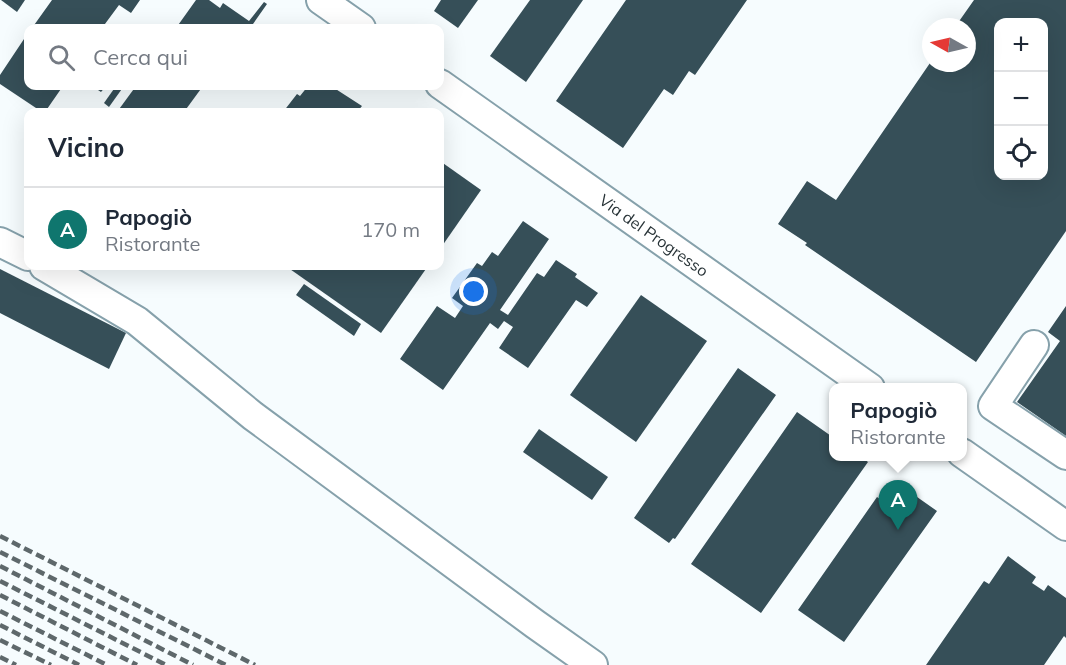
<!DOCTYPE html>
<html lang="it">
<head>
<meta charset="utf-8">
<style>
	body { margin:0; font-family:Mulish,sans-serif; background:#f6f6f7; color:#1f2937 }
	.controls { position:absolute; right:18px; top:18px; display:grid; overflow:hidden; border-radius:12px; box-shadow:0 6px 24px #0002 }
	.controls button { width:54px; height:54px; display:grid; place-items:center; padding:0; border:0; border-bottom:2px solid #e0e1e3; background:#fff; color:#1f2937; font:30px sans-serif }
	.compass { position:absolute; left:922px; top:18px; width:54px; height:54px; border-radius:50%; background:#fff; box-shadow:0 6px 24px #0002; rotate:278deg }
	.you { position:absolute; left:474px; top:292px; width:21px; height:21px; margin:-15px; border:4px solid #fff; border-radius:50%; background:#1a73e8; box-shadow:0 0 0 9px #1a73e833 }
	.badge { display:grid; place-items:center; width:39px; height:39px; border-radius:50%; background:#0f766e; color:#fff; font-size:20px; font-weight:700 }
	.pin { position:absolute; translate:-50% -50px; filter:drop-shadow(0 2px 3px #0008) }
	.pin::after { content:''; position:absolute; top:32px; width:21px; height:18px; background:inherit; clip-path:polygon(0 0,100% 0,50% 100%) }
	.popup { position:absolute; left:829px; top:383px; width:138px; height:78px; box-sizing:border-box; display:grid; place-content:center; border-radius:12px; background:#fff; filter:drop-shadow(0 2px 4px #0005); font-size:20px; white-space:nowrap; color:#747a83 }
	.popup b { font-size:22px; color:#1f2937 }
	.popup::after { content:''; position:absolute; left:50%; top:100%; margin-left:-12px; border:12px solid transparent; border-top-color:#fff }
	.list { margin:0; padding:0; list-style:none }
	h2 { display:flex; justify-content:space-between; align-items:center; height:78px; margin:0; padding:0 24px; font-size:26px }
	h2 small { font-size:20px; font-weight:400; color:#747a83 }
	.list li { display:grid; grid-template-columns:39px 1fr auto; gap:18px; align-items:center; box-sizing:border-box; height:84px; padding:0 24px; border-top:2px solid #e0e1e3 }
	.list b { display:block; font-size:22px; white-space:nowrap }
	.list p { margin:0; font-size:20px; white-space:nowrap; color:#747a83 }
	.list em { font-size:20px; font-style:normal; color:#747a83 }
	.icon { flex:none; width:33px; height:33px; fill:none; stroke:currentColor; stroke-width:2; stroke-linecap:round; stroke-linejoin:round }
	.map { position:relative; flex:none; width:1066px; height:665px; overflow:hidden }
	.search { position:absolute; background:#fff; box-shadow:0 6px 24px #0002; left:24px; top:24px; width:420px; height:66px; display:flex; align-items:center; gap:15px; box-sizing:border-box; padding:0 21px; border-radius:12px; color:#747a83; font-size:22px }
	.panel { position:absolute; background:#fff; box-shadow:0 6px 24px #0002; left:24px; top:108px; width:420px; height:162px; border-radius:12px }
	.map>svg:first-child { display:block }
	.building { fill:#364f58; fill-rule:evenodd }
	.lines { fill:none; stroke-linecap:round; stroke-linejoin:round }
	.minor-casing { stroke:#86a1ab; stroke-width:32 }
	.minor { stroke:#fff; stroke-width:28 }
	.rail { stroke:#5e686b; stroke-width:4.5; stroke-dasharray:9 4.5; stroke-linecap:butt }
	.labels { text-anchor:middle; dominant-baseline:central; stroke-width:6; stroke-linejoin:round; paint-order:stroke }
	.street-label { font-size:16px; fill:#273236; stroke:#fff }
</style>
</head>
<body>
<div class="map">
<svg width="1066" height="665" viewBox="0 0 1066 665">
	<rect width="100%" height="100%" fill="#f6fcfe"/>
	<g class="building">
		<polygon points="1,0 25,0 17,12"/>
		<polygon points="52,0 140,0 131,13 119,5 102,28 32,28"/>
		<polygon points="196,0 209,0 220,8 223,3 249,21 264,2 267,4 253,24 255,25 252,28 176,28"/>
		<polygon points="441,0 478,0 458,28 434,11"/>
		<polygon points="530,0 583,0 526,82 490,56"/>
		<polygon points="626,0 747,0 695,75 689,71 673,95 664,89 623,148 556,101"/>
		<path d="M 974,0 L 1066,0 L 1066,231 L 976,362 L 805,245 L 807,243 L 778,224 L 807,181 L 836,200 L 930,63 L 967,63 L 967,27 L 955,27 ZM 998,22 L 1044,22 L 1044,176 L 998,176 Z"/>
		<polygon points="28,33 28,86 63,86 45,112 42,112 0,84 0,75"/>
		<polygon points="92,86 106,86 101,92"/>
		<polygon points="116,86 124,86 109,107 104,103"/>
		<polygon points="136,86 203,86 184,112 117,112"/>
		<polygon points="308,86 331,86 362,106 357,112 283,112 297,94 300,96"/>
		<polygon points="440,161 481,190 440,249"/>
		<polygon points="523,221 549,239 500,310 508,315 537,273 544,277 556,260 577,274 575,277 598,293 587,307 576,300 528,368 499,348 513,327 504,321 498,329 490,323 443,390 400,359 437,306 455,318 463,306 452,298 477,263 482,266 492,252 498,256"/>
		<polygon points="288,266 428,266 381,333 287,267"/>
		<polygon points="0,269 126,333 109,369 0,313"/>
		<polygon points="304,284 361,324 354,336 296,295"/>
		<polygon points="641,295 707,341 636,442 570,395"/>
		<polygon points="1066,306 1066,436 1017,402 1060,341 1048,332"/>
		<polygon points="738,368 776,395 675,539 673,538 669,543 634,518"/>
		<polygon points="797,412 834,438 834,456 860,456 868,462 761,613 691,564"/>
		<polygon points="539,429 608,477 592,500 523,452"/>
		<polygon points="900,485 937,511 844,642 798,610 877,497 887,504"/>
		<polygon points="1008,556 1036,577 1032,583 1044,591 1048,585 1066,598 1066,638 1064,636 1044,665 926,665 984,581 989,584"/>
	</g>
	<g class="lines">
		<defs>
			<g id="minor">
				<polyline points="321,0 361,28"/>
				<path id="s1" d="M 440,84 L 870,388"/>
				<polyline points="0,242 28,256"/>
				<polyline points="44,266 137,321 253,416 535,624 593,665"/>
				<polyline points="1034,345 993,406 1066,455"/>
				<polyline points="962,453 1066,526"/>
			</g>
		</defs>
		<use href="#minor" class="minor-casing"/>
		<use href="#minor" class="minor"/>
		<g class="rail">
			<polyline points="0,536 255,665"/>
			<polyline points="0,552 226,665"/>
			<polyline points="0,566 193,665"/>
			<polyline points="0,581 166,665"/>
			<polyline points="0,595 137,665"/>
			<polyline points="0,611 107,665"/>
			<polyline points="0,625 79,665"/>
			<polyline points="0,640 51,665"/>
			<polyline points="0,657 16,665"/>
		</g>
	</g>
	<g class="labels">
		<g class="street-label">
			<text stroke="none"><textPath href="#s1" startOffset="262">Via del Progresso</textPath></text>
		</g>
	</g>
</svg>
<div class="controls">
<button>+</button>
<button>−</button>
<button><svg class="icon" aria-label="locate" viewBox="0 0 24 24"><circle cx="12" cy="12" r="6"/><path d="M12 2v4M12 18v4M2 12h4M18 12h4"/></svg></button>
</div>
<svg class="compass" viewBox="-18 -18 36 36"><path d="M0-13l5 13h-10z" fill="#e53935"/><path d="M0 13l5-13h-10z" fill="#747a83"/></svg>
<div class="you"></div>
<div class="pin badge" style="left:898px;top:530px">A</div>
<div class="popup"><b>Papogiò</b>Ristorante</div>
<div class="search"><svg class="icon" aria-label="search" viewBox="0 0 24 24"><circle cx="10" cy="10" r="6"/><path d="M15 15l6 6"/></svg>Cerca qui</div>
<section class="panel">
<h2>Vicino<small></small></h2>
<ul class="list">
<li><span class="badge">A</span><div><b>Papogiò</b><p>Ristorante</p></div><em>170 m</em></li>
</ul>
</section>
</div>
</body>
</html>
